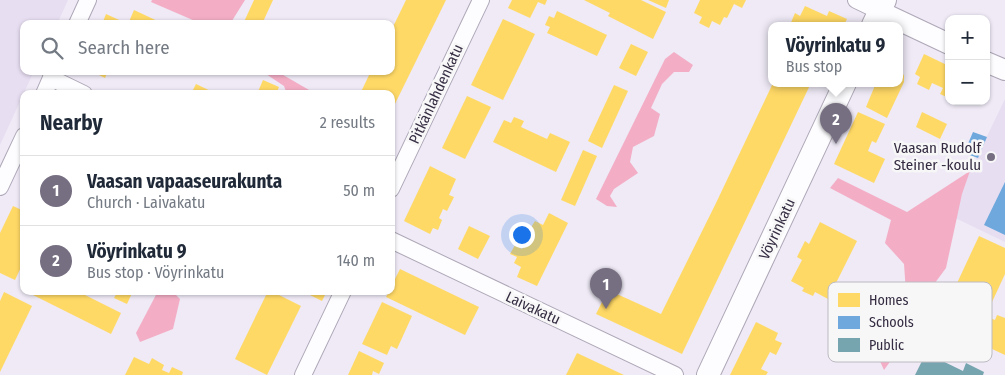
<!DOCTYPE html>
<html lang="en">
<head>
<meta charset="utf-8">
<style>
	body { margin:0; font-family:"Fira Sans Condensed",sans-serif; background:#f6f6f7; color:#1f2937 }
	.controls { position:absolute; right:15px; top:15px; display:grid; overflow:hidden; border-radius:10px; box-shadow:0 1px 4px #0004 }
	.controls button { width:45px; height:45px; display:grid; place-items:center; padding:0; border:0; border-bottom:1px solid #e0e1e3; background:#fff; color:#1f2937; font:25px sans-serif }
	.you { position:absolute; left:521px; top:234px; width:18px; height:18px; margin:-12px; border:4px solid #fff; border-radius:50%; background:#1a73e8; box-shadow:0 0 0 8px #1a73e833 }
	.badge { display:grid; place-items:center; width:32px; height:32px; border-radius:50%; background:#766e81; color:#fff; font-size:16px; font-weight:700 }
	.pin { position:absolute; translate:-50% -41px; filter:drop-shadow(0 1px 2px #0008) }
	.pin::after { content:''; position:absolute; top:26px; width:18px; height:15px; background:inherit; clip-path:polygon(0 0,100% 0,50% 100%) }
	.popup { position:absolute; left:768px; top:22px; width:135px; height:65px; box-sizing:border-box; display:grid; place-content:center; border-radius:10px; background:#fff; filter:drop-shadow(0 1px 4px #0005); font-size:16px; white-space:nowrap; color:#747a83 }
	.popup b { font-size:19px; color:#1f2937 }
	.popup::after { content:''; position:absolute; left:50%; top:100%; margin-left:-10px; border:10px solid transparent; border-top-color:#fff }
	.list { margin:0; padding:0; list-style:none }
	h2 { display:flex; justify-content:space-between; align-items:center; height:65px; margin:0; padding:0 20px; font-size:21px }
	h2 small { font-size:16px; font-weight:400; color:#747a83 }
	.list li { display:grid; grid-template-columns:32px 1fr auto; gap:15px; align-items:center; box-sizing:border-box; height:70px; padding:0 20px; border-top:1px solid #e0e1e3 }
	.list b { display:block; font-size:19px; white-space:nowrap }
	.list p { margin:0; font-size:16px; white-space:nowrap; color:#747a83 }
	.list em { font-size:16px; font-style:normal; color:#747a83 }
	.icon { flex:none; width:28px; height:28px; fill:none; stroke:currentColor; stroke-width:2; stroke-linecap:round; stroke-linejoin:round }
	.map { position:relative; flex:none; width:1005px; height:375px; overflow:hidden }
	.search { position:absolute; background:#fff; box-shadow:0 1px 4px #0004; left:20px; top:20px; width:375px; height:55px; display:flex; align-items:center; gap:12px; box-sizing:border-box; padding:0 18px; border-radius:10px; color:#747a83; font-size:19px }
	.panel { position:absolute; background:#fff; box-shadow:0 1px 4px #0004; left:20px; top:90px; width:375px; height:205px; border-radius:10px }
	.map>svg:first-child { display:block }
	.built { fill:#e7def2 }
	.forest { fill:#f3aec6 }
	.homes { fill:#ffd966 }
	.schools { fill:#6fa8dc }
	.public { fill:#76a5af }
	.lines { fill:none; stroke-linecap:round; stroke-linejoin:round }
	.minor-casing { stroke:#aea7b7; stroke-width:18 }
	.tertiary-casing { stroke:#aea7b7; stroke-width:22 }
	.secondary-casing { stroke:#aea7b7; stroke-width:24 }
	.minor { stroke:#fdfcfe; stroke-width:16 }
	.tertiary { stroke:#fdfcfe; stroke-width:20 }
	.secondary { stroke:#fdfcfe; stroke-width:22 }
	.poi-dot { fill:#766e81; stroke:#f7f7f7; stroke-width:2 }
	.labels { text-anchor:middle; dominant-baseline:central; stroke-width:5; stroke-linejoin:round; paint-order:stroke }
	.street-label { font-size:15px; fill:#352c42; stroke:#f7f7f7 }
	.poi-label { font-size:15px; fill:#352c42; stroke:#f7f7f7; text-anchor:end }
	.key { fill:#f7f7f7; stroke:#bdbac1; stroke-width:1 }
	.key-label { font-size:14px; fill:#352c42 }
</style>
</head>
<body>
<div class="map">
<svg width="1005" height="375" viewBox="0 0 1005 375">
	<rect width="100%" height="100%" fill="#efeaf6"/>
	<g class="built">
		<polygon points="0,0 68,0 57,24 24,24 24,71 34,71 0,145"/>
		<polygon points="1005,99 1005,242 949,215"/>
	</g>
	<g class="forest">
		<polygon points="152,0 245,0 230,24 202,24 151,2"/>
		<polygon points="674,52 693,65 689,72 674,72 662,84 651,108 660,114 654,136 633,147 630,162 638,173 614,189 610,196 617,207 607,206 596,199 665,59"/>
		<polygon points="278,72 316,94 287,94 284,86 266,74"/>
		<polygon points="970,171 962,194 946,268 929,291 931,300 940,321 935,334 921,341 905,341 884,370 879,359 906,293 904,264 885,243 891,220 830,188 838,178 907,212"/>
		<polygon points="158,291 174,293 180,299 173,329 140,342 136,333"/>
	</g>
	<g class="homes">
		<polygon points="254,0 273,0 262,24 243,24"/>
		<polygon points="406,0 446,0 391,112 391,94 360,94 371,71 391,71 391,31"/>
		<polygon points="512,0 547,0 545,5 538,2 530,18 508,8"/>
		<polygon points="584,0 641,0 666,12 653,39 608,16 610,13"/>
		<polygon points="648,0 669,0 666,8"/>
		<polygon points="700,0 746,0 742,8 734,4 727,18 724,17 720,25 712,21 709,28 699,23 702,17 694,13"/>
		<polygon points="805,6 827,16 829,11 847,19 844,25 790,25 795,13 800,16"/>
		<polygon points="134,10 164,24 102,24 106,14 128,24"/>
		<polygon points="557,11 607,35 597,56 547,33 550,27 545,25 549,16 554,18"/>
		<polygon points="503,19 535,34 503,100 471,85"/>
		<polygon points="631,44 648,52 636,76 619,68"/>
		<polygon points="924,54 949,66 949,98 940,94 943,88 932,83 929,90 917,84 920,77 915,74"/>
		<polygon points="900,67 904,76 904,82 887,118 866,107 876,83 900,83"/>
		<polygon points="91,71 108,71 105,78"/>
		<polygon points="263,80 279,87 276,94 257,94"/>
		<polygon points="773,83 811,83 682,354 596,314 608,290 661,314 716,203"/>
		<polygon points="196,84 217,94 191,94"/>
		<polygon points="614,85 628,91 602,148 588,141"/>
		<polygon points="467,96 491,107 465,159 442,148"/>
		<polygon points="858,112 885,124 876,143 872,141 868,151 885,159 874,183 834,164"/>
		<polygon points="922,112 947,124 940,139 916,127"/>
		<polygon points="514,117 524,121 521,127 547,139 550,133 570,142 556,172 493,142 504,120 511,123"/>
		<polygon points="583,150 597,156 575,206 561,200"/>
		<polygon points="430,166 456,179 449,195 454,197 447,211 443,209 439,218 442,220 438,230 433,228 430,234 404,221"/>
		<polygon points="13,206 24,211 24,261 15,280 0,273 0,233"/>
		<polygon points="549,213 568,223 537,286 517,277 521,267 514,263 517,257 510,254 515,245 522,249 526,241 518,237 523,226 530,229 535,221 543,225"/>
		<polygon points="820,222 857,241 828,299 815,292 813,296 802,291 804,288 791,281 802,260 797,257 805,241 809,244"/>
		<polygon points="469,226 490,236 478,259 458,249"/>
		<polygon points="979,236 1005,248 1005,274 980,328 944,311"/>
		<polygon points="400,269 479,307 465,335 386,297 389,291 391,291 391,287"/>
		<polygon points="853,290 888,309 866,352 831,333"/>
		<polygon points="30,291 77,291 121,313 111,334 29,293"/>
		<polygon points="118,291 133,291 127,304 114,298"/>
		<polygon points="268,291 271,291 301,306 267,375 235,359"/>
		<polygon points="302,291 327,291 322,301"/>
		<polygon points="4,292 32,306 0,372 0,301"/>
		<polygon points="382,302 412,316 397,349 391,346 387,355 362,344"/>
		<polygon points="997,315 1005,318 1005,355 977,342 988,317 995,320"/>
		<polygon points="756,322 778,333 775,340 782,343 776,355 770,352 761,369 768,372 766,375 730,375"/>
		<polygon points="359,351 384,363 379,374 373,371 372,375 348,375"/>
		<polygon points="577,353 624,375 566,375"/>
		<polygon points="134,357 149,364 152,358 164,365 162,370 169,373 172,367 183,372 182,375 125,375"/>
	</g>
	<g class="schools">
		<polygon points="973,132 987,137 978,158 964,153"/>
		<polygon points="1005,182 1005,235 984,225"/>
	</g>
	<polygon class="public" points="926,353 963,371 966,363 984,372 983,375 915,375"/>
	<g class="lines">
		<defs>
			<g id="minor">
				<polyline points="856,0 879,11"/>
				<polyline points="77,24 88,0"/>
				<polyline points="51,78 84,94"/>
				<polyline points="44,94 54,71"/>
				<polyline points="0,187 24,136"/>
				<polyline points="391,189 481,0"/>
				<polyline points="391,240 675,375"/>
				<polyline points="303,375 343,291"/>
			</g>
			<g id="tertiary">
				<polyline points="879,11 949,44"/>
				<polyline points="986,62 1005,70"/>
			</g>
			<g id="secondary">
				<polyline points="873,25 885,0"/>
				<polyline points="708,375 845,83"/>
			</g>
		</defs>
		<use href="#minor" class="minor-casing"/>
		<use href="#tertiary" class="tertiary-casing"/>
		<use href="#secondary" class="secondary-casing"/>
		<use href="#minor" class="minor"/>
		<use href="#tertiary" class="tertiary"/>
		<use href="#secondary" class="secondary"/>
	</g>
	<circle class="poi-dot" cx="991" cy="157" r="5"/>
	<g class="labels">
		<g class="street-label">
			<text transform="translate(436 94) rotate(-65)">Pitkänlahdenkatu</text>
			<text transform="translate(777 229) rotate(-65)">Vöyrinkatu</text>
			<text transform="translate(533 308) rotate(25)">Laivakatu</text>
		</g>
		<g class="poi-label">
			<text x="981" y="148">Vaasan Rudolf<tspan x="981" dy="17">Steiner -koulu</tspan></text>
		</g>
	</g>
	<rect x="828" y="282" width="164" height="80" rx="8" class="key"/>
	<rect x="838" y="293" width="22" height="14" fill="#ffd966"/>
	<rect x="838" y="316" width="22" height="13" fill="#6fa8dc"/>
	<rect x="838" y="338" width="22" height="14" fill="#76a5af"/>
	<g class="key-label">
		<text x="869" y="305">Homes</text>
		<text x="869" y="327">Schools</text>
		<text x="869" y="350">Public</text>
	</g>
</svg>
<div class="controls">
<button>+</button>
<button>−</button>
</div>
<div class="you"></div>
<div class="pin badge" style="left:606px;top:309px">1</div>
<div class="pin badge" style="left:836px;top:144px">2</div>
<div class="popup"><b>Vöyrinkatu 9</b>Bus stop</div>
<div class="search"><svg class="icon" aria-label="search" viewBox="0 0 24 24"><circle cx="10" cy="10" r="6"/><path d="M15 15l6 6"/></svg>Search here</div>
<section class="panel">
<h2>Nearby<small>2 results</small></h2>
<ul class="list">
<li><span class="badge">1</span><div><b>Vaasan vapaaseurakunta</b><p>Church · Laivakatu</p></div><em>50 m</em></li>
<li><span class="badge">2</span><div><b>Vöyrinkatu 9</b><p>Bus stop · Vöyrinkatu</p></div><em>140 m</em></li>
</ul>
</section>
</div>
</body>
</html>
